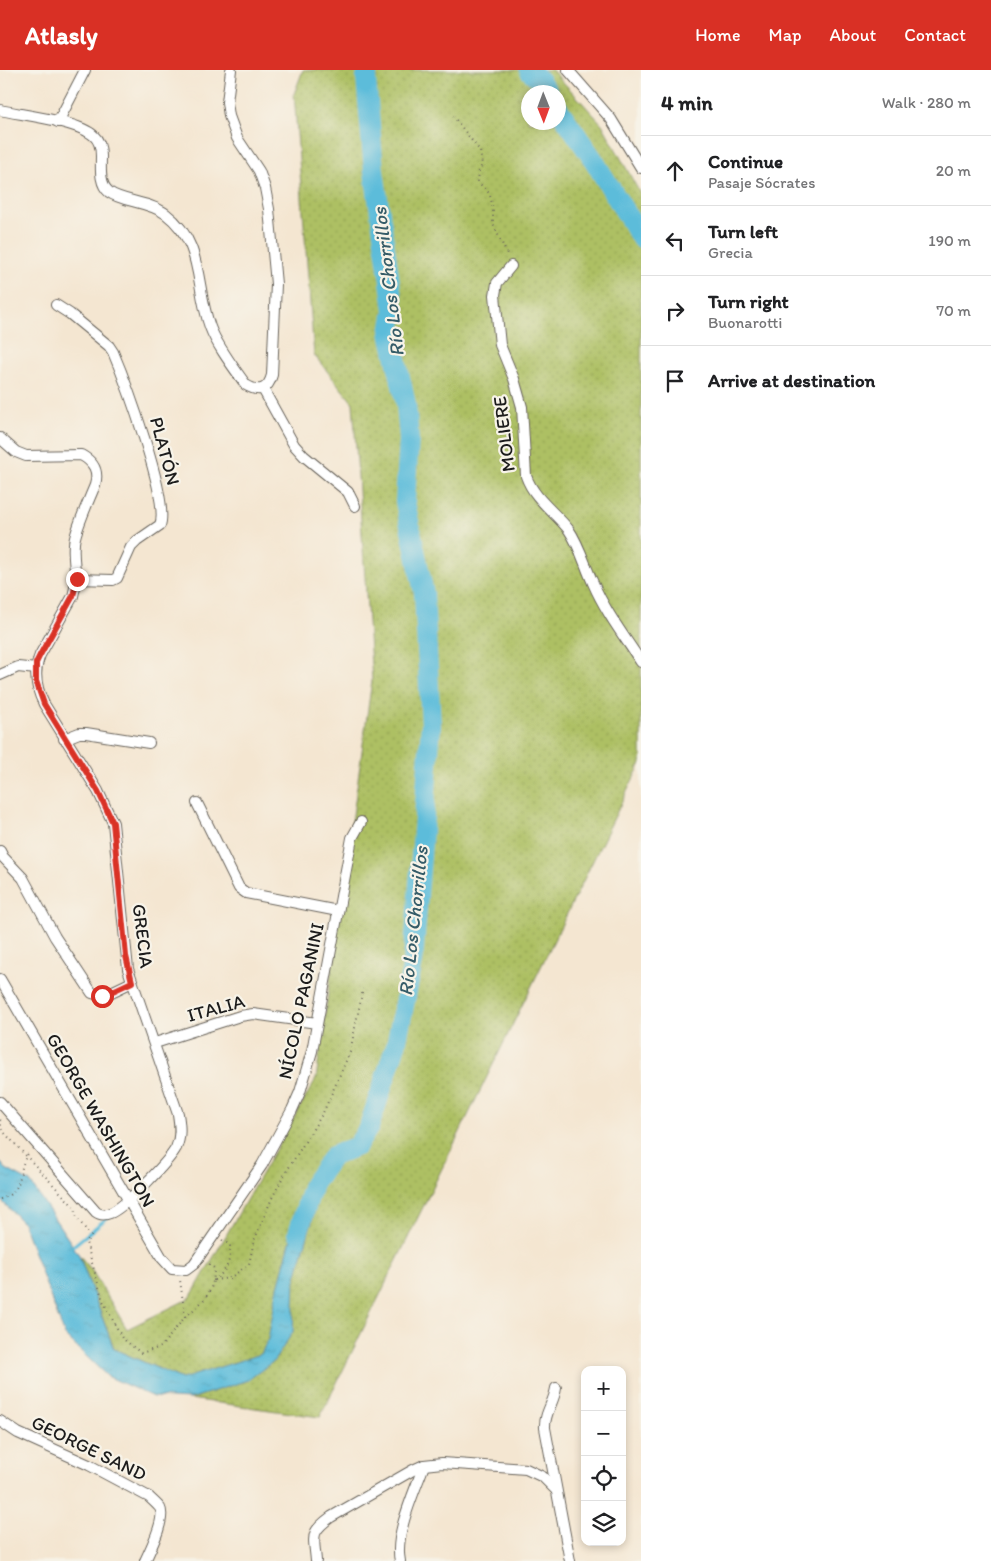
<!DOCTYPE html>
<html lang="en">
<head>
<meta charset="utf-8">
<style>
	body { margin:0; font-family:Itim,sans-serif; background:#f6f6f6; color:#202124 }
	.controls { position:absolute; right:15px; bottom:15px; display:grid; overflow:hidden; border-radius:10px; box-shadow:0 2px 8px #0003 }
	.controls button { width:45px; height:45px; display:grid; place-items:center; padding:0; border:0; border-bottom:1px solid #e0e0e0; background:#fff; color:#202124; font:25px sans-serif }
	.compass { position:absolute; left:521px; top:15px; width:45px; height:45px; border-radius:50%; background:#fff; box-shadow:0 2px 8px #0003; rotate:179deg }
	.stop { position:absolute; width:15px; height:15px; margin:-11px; border:4px solid #d93025; border-radius:50%; background:#fff }
	.stop.end { background:#d93025; border-color:#fff; box-shadow:0 1px 5px #0008 }
	.list { margin:0; padding:0; list-style:none }
	h2 { display:flex; justify-content:space-between; align-items:center; height:65px; margin:0; padding:0 20px; font-size:21px }
	h2 small { font-size:16px; font-weight:400; color:#757577 }
	.list li { display:grid; grid-template-columns:32px 1fr auto; gap:15px; align-items:center; box-sizing:border-box; height:70px; padding:0 20px; border-top:1px solid #e0e0e0 }
	.list b { display:block; font-size:19px; white-space:nowrap }
	.list p { margin:0; font-size:16px; white-space:nowrap; color:#757577 }
	.list em { font-size:16px; font-style:normal; color:#757577 }
	.icon { flex:none; width:28px; height:28px; fill:none; stroke:currentColor; stroke-width:2; stroke-linecap:round; stroke-linejoin:round }
	.map { position:relative; flex:none; width:641px; height:1491px; overflow:hidden }
	header { display:flex; align-items:center; gap:30px; box-sizing:border-box; height:70px; padding:0 25px; background:#d93025; color:#fff }
	header strong { font-size:24px }
	nav { display:flex; gap:28px; margin-inline-start:auto; font-size:18px }
	main { display:flex }
	aside { flex:1; background:#fff }
	.map>svg:first-child { display:block }
	.grass { fill:url(#grass-dots); stroke:#646e40; fill-rule:evenodd }
	.water { fill:url(#water-ripples); stroke:#3c6c7b }
	.lines { fill:none; stroke-linecap:round; stroke-linejoin:round }
	.stream { stroke:#5bbcda; stroke-width:3 }
	.river { stroke:#5bbcda; stroke-width:20 }
	.minor-casing { stroke:#68635b; stroke-width:12 }
	.path { stroke:#68635b; stroke-width:2; stroke-dasharray:1 4; stroke-linecap:butt }
	.minor { stroke:#fff; stroke-width:10 }
	.route { stroke:#d93025; stroke-width:6 }
	.labels { text-anchor:middle; dominant-baseline:central; stroke-width:4.5; stroke-linejoin:round; paint-order:stroke }
	.street-label { font-size:19px; fill:#1c1c1c; stroke:#f7f3e8 }
	.water-label { font-size:20px; font-style:italic; fill:#355c68; stroke:#f7f3e8 }
</style>
</head>
<body>
<header>
<strong>Atlasly</strong>
<nav><a>Home</a><a>Map</a><a>About</a><a>Contact</a></nav>
</header>
<main>
<div class="map">
<svg width="641" height="1491" viewBox="0 0 641 1491">
	<defs>
		<pattern id="grass-dots" width="8" height="8" patternUnits="userSpaceOnUse" patternTransform="scale(1.25)"><rect width="8" height="8" fill="#adc063"/><path d="M2 2h.1M6 6h.1" fill="none" stroke="#94a455" stroke-width="1.8" stroke-linecap="round"/></pattern>
		<pattern id="water-ripples" width="26" height="14" patternUnits="userSpaceOnUse" patternTransform="scale(1.25)"><rect width="26" height="14" fill="#5bbcda"/><path d="M2 4q2-2 4 0t4 0M15 11q2-2 4 0t4 0" fill="none" stroke="#4fa1ba"/></pattern>
	</defs>
	<rect width="100%" height="100%" fill="#f7f3e8"/>
	<filter id="ink" filterUnits="userSpaceOnUse"><feTurbulence type="fractalNoise" baseFrequency=".02" numOctaves="2"/><feDisplacementMap in="SourceGraphic" scale="10" xChannelSelector="R" yChannelSelector="G"/><feConvolveMatrix kernelMatrix="1 2 1 2 8 2 1 2 1" color-interpolation-filters="sRGB"/></filter>
	<filter id="wash" filterUnits="userSpaceOnUse"><feTurbulence type="fractalNoise" baseFrequency=".0096" numOctaves="4" result="noise"/><feDisplacementMap in="SourceGraphic" scale="20" xChannelSelector="R" yChannelSelector="G"/><feGaussianBlur stdDeviation="1.12" result="paint"/><feColorMatrix in="noise" values="0 0 0 0 0 0 0 0 0 0 0 0 0 0 0 0 0 1.4 0 .05"/><feComposite in="paint" operator="in"/></filter>
	<g filter="url(#wash)">
		<rect width="100%" height="100%" fill="#f4e6d1"/>
		<path class="grass" d="M 303,0 L 552,0 L 602,54 L 641,125 L 641,693 L 320,1347 L 190,1329 L 182,1309 L 114,1279 L 79,1185 L 91,1199 L 127,1259 L 190,1228 L 316,1009 L 372,610 L 353,333 L 314,285 L 294,24 ZM 528,22 L 558,22 L 558,52 L 528,52 Z"/>
		<polygon class="water" points="0,1092 6,1099 30,1112 79,1185 114,1279 182,1309 261,1284 268,1269 277,1221 300,1135 315,1140 295,1211 293,1262 274,1291 248,1310 190,1329 153,1327 107,1306 65,1266 23,1153 0,1129"/>
		<g class="lines">
			<polyline class="stream" points="73,1176 108,1147"/>
			<g class="river">
				<polyline points="529,0 538,8 548,22"/>
				<polyline points="558,38 593,89 641,168"/>
				<polyline points="298,1163 313,1114 333,1086 357,1076 369,1057 396,975 413,892 431,655 424,523 405,432 409,369 406,334 390,262 394,240 374,101 366,8 368,0"/>
			</g>
		</g>
	</g>
	<g filter="url(#ink)">
		<g class="lines">
			<defs>
				<g id="minor">
					<polyline points="568,0 611,49 641,98"/>
					<path d="M 0,40 C 22,45 79,51 94,66 C 100,71 101,79 101,86 C 101,98 99,114 109,122 C 122,132 149,131 166,144 C 204,173 195,216 210,257 C 217,276 234,298 246,315 C 259,323 268,320 272,305 L 276,214 L 269,139 L 265,118 L 259,101 L 237,68 L 229,46 L 227,32 L 231,0"/>
					<polyline points="58,52 85,0"/>
					<path d="M 511,196 L 497,213 L 495,225 L 500,275 L 514,309 L 522,337 L 526,406 C 534,429 555,442 569,460 C 580,476 585,496 593,513 C 605,541 624,566 641,592"/>
					<path d="M 56,235 L 70,244 L 109,276 L 113,282 C 125,310 170,431 160,455 L 137,471 L 131,477 L 117,508 L 113,510 L 77,509"/>
					<polyline points="263,319 294,375 304,386 348,422 355,436"/>
					<path d="M 0,368 L 16,382 L 26,386 L 81,385 C 94,392 99,401 95,415 C 90,428 74,462 74,474 C 72,492 79,508 73,526 L 40,585 C 33,602 36,618 44,634 L 98,721 L 113,753 L 128,899 L 178,1044 C 180,1056 181,1067 176,1078 C 169,1091 123,1139 110,1143 C 105,1145 100,1145 96,1142 L 0,1032"/>
					<polyline points="0,605 18,597 36,599"/>
					<polyline points="64,669 79,663 86,663 149,673"/>
					<polyline points="197,733 239,818 246,823 338,841"/>
					<polyline points="0,781 3,787 23,808 55,867 92,923 103,926 132,912"/>
					<polyline points="0,909 162,1188 172,1199 186,1200 194,1194 262,1095 292,1040 300,1022 312,981 352,768 361,752"/>
					<polyline points="155,973 240,946 253,944 317,953"/>
					<path d="M 556,1318 C 554,1333 544,1343 545,1358 L 570,1491"/>
					<path d="M 0,1351 L 18,1363 L 89,1395 L 149,1427 C 152,1430 157,1434 160,1438 C 166,1449 150,1480 145,1491"/>
					<path d="M 316,1491 C 314,1466 309,1463 331,1447 L 413,1400 L 424,1395 L 442,1393 L 526,1399 L 543,1407 L 556,1420"/>
					<path d="M 400,1491 C 394,1464 415,1421 424,1395"/>
				</g>
			</defs>
			<use href="#minor" class="minor-casing"/>
			<g class="path">
				<polyline points="453,46 480,81 482,95 479,100 478,112 489,123 491,129 493,140 493,154 508,186"/>
				<polyline points="0,1050 1,1051 1,1059 74,1137 77,1148 91,1166 86,1172 103,1231 122,1268 141,1283 161,1277 185,1247 180,1210"/>
				<path d="M 0,1129 C 28,1121 15,1096 30,1082"/>
				<path d="M 222,1170 L 230,1175 C 231,1191 227,1201 214,1210 L 230,1208 L 249,1194 L 254,1171 L 272,1128 L 283,1107 L 323,1043 L 350,982 L 363,919"/>
				<path d="M 185,1247 C 203,1232 215,1222 214,1198 L 208,1193"/>
			</g>
			<use href="#minor" class="minor"/>
		</g>
	</g>
	<g class="lines" filter="url(#ink)">
		<polyline class="route" points="77,509 73,526 40,585 36,593 36,611 44,634 98,721 113,753 126,886 132,912 102,926"/>
	</g>
	<g class="labels">
		<g class="street-label">
			<text transform="translate(504 364) rotate(-97)">MOLIERE</text>
			<text transform="translate(165 381) rotate(75)">PLATÓN</text>
			<text transform="translate(143 866) rotate(83)">GRECIA</text>
			<text transform="translate(301 931) rotate(-78)">NÍCOLO PAGANINI</text>
			<text transform="translate(216 938) rotate(-15)">ITALIA</text>
			<text transform="translate(101 1050) rotate(60)">GEORGE WASHINGTON</text>
			<text transform="translate(89 1378) rotate(26)">GEORGE SAND</text>
		</g>
		<g class="water-label">
			<text transform="translate(388 212) rotate(-97)">Río Los Chorrillos</text>
			<text transform="translate(413 851) rotate(-84)">Río Los Chorrillos</text>
		</g>
	</g>
</svg>
<div class="controls">
<button>+</button>
<button>−</button>
<button><svg class="icon" aria-label="locate" viewBox="0 0 24 24"><circle cx="12" cy="12" r="6"/><path d="M12 2v4M12 18v4M2 12h4M18 12h4"/></svg></button>
<button><svg class="icon" aria-label="layers" viewBox="0 0 24 24"><path d="M12 4l9 5-9 5-9-5zM3 14l9 5 9-5"/></svg></button>
</div>
<svg class="compass" viewBox="-18 -18 36 36"><path d="M0-13l5 13h-10z" fill="#e53935"/><path d="M0 13l5-13h-10z" fill="#757577"/></svg>
<div class="stop" style="left:102px;top:926px"></div>
<div class="stop end" style="left:77px;top:509px"></div>
</div>
<aside>
<h2>4 min<small>Walk · 280 m</small></h2>
<ul class="list">
<li><svg class="icon" aria-label="ahead" viewBox="0 0 24 24"><path d="M12 20V5M6 11l6-6 6 6"/></svg><div><b>Continue</b><p>Pasaje Sócrates</p></div><em>20 m</em></li>
<li><svg class="icon" aria-label="left" viewBox="0 0 24 24"><path d="M17 20v-9H6M10 6l-5 5 5 5"/></svg><div><b>Turn left</b><p>Grecia</p></div><em>190 m</em></li>
<li><svg class="icon" aria-label="right" viewBox="0 0 24 24"><path d="M7 20v-9h11M14 6l5 5-5 5"/></svg><div><b>Turn right</b><p>Buonarotti</p></div><em>70 m</em></li>
<li><svg class="icon" aria-label="arrive" viewBox="0 0 24 24"><path d="M6 21V4h12l-3 4 3 4H6"/></svg><div><b>Arrive at destination</b></div></li>
</ul>
</aside>
</main>
</body>
</html>
